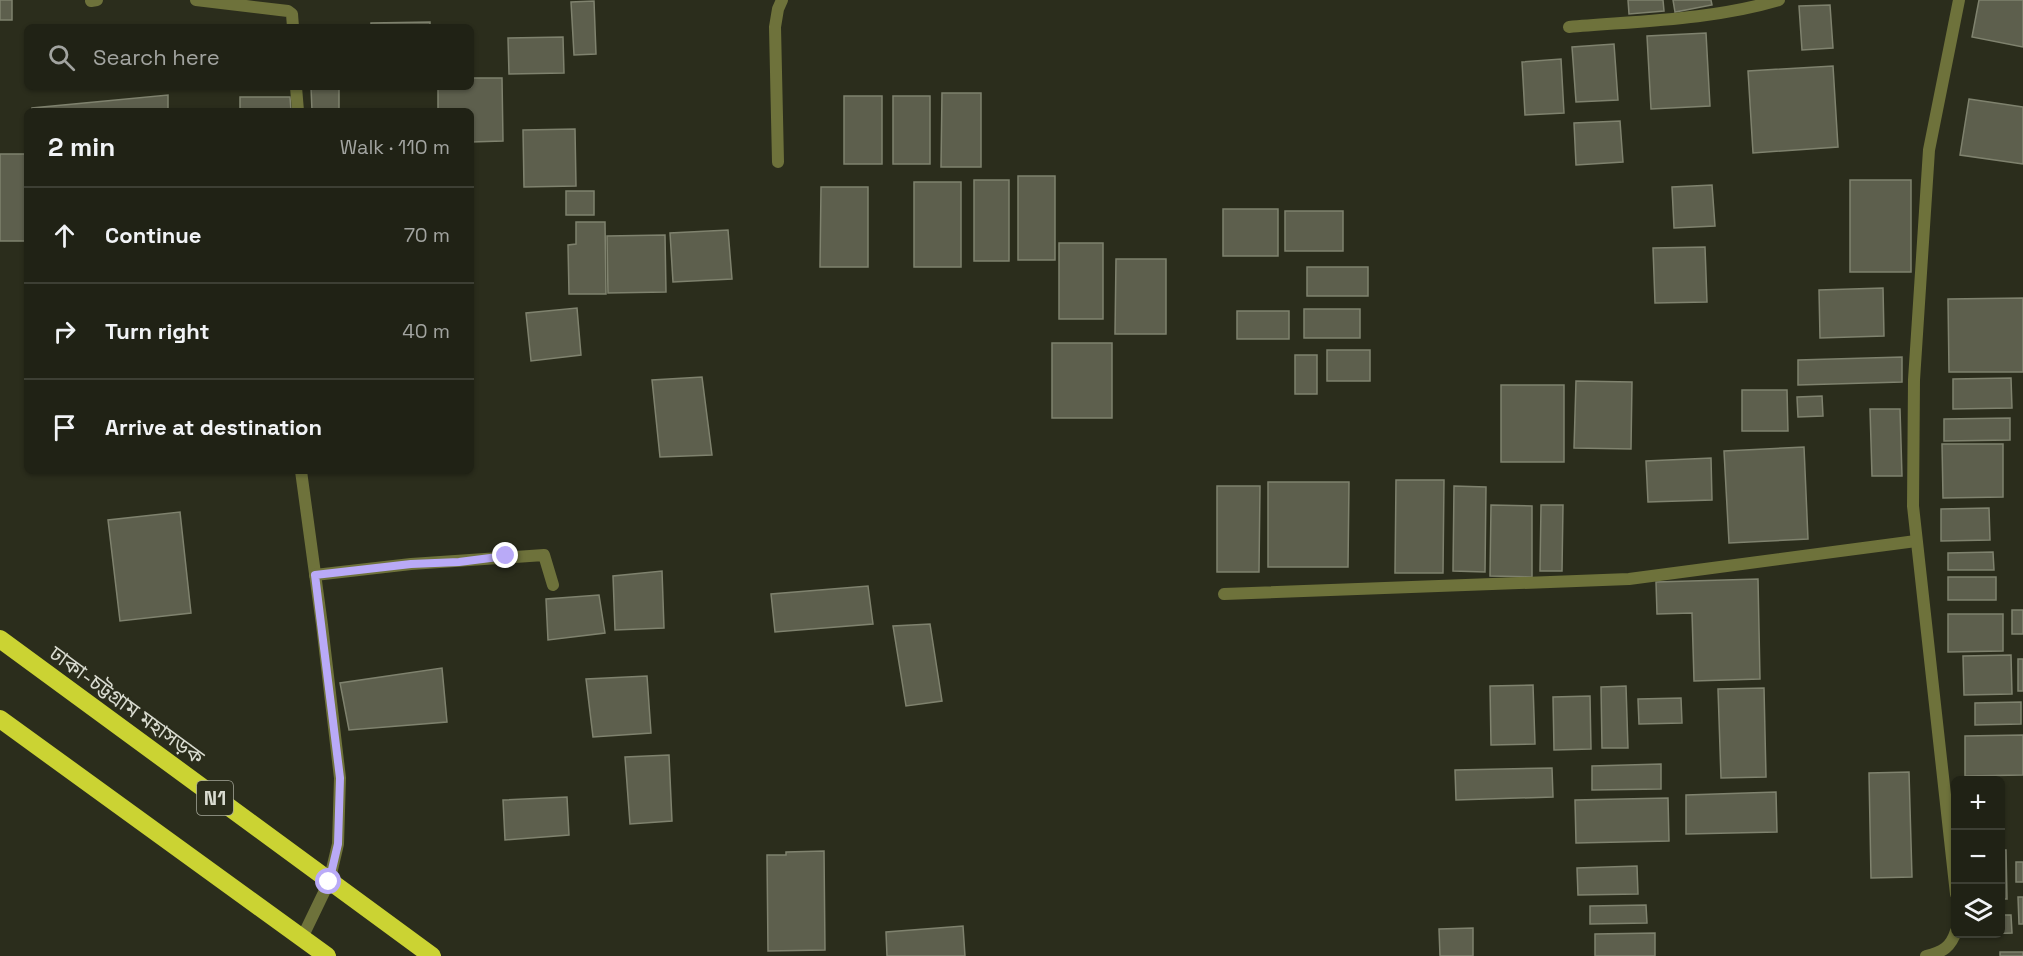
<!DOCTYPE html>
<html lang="en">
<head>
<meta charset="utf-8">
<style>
	body { margin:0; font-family:"Space Grotesk","Noto Sans Bengali",sans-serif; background:#282a1e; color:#f1f3f6 }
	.controls { position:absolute; right:18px; bottom:18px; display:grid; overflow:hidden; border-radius:9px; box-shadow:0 2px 4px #0004 }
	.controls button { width:54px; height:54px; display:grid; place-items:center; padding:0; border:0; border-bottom:2px solid #3d3f34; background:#202215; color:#f1f3f6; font:30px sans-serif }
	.stop { position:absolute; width:18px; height:18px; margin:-14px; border:4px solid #b9aaf7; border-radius:50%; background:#fff }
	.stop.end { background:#b9aaf7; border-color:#fff; box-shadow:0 2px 6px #0008 }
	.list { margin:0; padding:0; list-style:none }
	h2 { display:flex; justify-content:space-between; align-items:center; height:78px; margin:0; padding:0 24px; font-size:26px }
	h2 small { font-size:20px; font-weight:400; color:#a2a4a0 }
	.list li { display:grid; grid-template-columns:39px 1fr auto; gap:18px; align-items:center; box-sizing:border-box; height:96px; padding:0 24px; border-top:2px solid #3d3f34 }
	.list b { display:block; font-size:22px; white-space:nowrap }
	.list em { font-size:20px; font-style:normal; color:#a2a4a0 }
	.icon { flex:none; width:33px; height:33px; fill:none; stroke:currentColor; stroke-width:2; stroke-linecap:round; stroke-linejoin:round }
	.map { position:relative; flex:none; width:2023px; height:956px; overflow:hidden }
	.search { position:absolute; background:#202215; box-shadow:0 2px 4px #0004; left:24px; top:24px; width:450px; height:66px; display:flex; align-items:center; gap:15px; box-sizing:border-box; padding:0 21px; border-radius:9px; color:#a2a4a0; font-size:22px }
	.panel { position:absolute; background:#202215; box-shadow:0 2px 4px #0004; left:24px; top:108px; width:450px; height:366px; border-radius:9px }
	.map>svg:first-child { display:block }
	.building { fill:#5d5f4d; stroke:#7f826e; stroke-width:1.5 }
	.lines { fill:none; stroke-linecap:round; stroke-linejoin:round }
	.street { stroke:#6e723b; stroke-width:12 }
	.highway { stroke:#cbd333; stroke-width:18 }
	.route { stroke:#b9aaf7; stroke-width:8 }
	.labels { text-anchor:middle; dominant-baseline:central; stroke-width:4.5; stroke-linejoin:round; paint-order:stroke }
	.shield { fill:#2b2d1c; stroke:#a6a89b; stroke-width:1.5 }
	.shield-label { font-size:20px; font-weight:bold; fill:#dadcd1 }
	.street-label { font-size:21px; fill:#dadcd1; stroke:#2b2d1c }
</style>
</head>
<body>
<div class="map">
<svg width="2023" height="956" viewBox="0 0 2023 956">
	<rect width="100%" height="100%" fill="#2b2d1c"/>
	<g class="building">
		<rect x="0" y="0" width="12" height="20"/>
		<polygon points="1628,0 1663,0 1664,11 1629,14"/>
		<polygon points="1673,0 1711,0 1712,5 1675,12"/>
		<polygon points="1979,0 2023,0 2023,47 1972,37"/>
		<polygon points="594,1 596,54 574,55 571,2"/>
		<polygon points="1830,5 1833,48 1802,50 1799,6"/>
		<polygon points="430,22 430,27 371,27 371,23"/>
		<polygon points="1706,33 1710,106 1651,109 1647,36"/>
		<polygon points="563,37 564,73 509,74 508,38"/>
		<polygon points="1614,44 1618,100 1576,102 1572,47"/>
		<polygon points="1561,59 1564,113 1525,115 1522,62"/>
		<polygon points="1833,66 1838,147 1753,153 1748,71"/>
		<polygon points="471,78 502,78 503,141 471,142 471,111 438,111 438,87 471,87"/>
		<polygon points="311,87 339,87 339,111 312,111"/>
		<polygon points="942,93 981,93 981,167 941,167"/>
		<polygon points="168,95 168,111 32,111 32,108"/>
		<rect x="844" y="96" width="38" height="68"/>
		<rect x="893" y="96" width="37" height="68"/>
		<polygon points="240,97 290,97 291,111 240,111"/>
		<polygon points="1969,99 2023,107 2023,164 1960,155"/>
		<polygon points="1620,121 1623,162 1576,165 1574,123"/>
		<polygon points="575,129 576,186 524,187 523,130"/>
		<polygon points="0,154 26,154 25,241 0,241"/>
		<rect x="1018" y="176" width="37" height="84"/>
		<rect x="974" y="180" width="35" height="81"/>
		<rect x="1850" y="180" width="61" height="92"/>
		<rect x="914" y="182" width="47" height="85"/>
		<polygon points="1712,185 1715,226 1674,228 1672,187"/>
		<polygon points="821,187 868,187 868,267 820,267"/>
		<rect x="566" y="191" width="28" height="24"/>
		<rect x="1223" y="209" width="55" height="47"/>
		<rect x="1285" y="211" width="58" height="40"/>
		<polygon points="576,222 605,222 606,294 569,294 568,245 576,244"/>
		<polygon points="728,230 732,279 673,282 670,233"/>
		<polygon points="665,235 666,292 608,293 607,236"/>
		<rect x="1059" y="243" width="44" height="76"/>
		<polygon points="1705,247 1707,302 1655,303 1653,248"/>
		<polygon points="1116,259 1166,259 1166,334 1115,334"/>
		<rect x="1307" y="267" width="61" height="29"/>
		<polygon points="1883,288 1884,336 1820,338 1819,290"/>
		<polygon points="2023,298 2023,372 1949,372 1948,299"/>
		<polygon points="577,308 581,355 531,361 526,313"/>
		<rect x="1304" y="309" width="56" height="29"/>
		<rect x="1237" y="311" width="52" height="28"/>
		<rect x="1052" y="343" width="60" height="75"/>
		<rect x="1327" y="350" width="43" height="31"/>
		<rect x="1295" y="355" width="22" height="39"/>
		<polygon points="1902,357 1902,382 1798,385 1798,360"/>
		<polygon points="702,377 712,455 660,457 652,380"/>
		<polygon points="2011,378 2012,408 1953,409 1953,379"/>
		<polygon points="1576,381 1632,382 1631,449 1574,448"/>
		<rect x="1501" y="385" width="63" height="77"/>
		<polygon points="1742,390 1787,390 1788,431 1742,431"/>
		<polygon points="1822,396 1823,416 1798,417 1797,397"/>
		<polygon points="1870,409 1900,409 1902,476 1872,476"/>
		<polygon points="2010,418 2010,440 1944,441 1944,419"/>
		<polygon points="1942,444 2003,444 2003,497 1943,498"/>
		<polygon points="1804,447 1808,539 1729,543 1724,451"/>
		<polygon points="1711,458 1712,500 1648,502 1646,461"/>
		<polygon points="1396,480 1444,480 1443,573 1395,573"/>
		<polygon points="1268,482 1349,482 1348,567 1268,567"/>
		<polygon points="1217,486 1260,486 1259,572 1217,572"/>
		<polygon points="1454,486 1486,487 1485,572 1453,571"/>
		<polygon points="1491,505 1532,506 1532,577 1490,576"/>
		<polygon points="1541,505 1563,505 1562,571 1540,571"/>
		<polygon points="1989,508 1990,540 1941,541 1941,509"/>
		<polygon points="180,512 191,613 120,621 108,520"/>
		<polygon points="1993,552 1994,570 1948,570 1948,553"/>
		<polygon points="662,571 664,628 615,630 613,576"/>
		<rect x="1948" y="577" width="48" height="23"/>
		<polygon points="1758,579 1760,679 1694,681 1692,613 1657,614 1656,582"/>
		<polygon points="868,586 873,624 775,632 771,594"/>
		<polygon points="599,595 605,633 548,640 546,599"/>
		<rect x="2012" y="610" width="11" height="24"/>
		<polygon points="1948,614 2003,614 2003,651 1948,652"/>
		<polygon points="930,624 942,701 906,706 893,626"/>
		<polygon points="2011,655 2012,694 1964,695 1963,656"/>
		<rect x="2018" y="659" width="5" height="32"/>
		<polygon points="442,668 447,722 349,730 340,683"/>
		<polygon points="647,676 651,733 593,737 586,679"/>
		<polygon points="1533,685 1535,744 1491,745 1490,686"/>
		<polygon points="1626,686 1628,748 1602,748 1601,687"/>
		<polygon points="1764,688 1766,777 1721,778 1718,689"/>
		<polygon points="1590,696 1591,749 1554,750 1553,697"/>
		<polygon points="1681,698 1682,723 1639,724 1638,699"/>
		<polygon points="2021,702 2021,724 1975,725 1975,703"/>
		<polygon points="2023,735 2023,775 1965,776 1965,736"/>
		<polygon points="669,755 672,821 630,824 625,757"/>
		<polygon points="1661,764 1661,789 1592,790 1592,766"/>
		<polygon points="1552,768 1553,797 1456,800 1455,770"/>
		<polygon points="1909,772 1912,877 1871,878 1869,773"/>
		<polygon points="1776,792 1777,832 1686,834 1686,795"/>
		<polygon points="567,797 569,835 505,840 503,800"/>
		<polygon points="1668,798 1669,841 1576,843 1575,800"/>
		<polygon points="2000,850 2006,850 2007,899 2000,899"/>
		<polygon points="824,851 825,950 768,951 767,855 786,855 786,852"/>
		<rect x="2016" y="862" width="7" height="20"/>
		<polygon points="1637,866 1638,894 1578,895 1577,868"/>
		<polygon points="2018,897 2023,897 2023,924 2019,924"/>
		<polygon points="1646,905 1647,923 1590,924 1590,906"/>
		<polygon points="2000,915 2011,915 2012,933 1980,934 2000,934"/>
		<polygon points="963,926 965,956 887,956 886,932"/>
		<polygon points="1473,928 1473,956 1440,956 1439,929"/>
		<polygon points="1655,933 1655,956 1595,956 1595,934"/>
		<rect x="2000" y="952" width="23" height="4"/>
	</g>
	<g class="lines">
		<g class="street">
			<polyline points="196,0 288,11 292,14 293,27"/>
			<polyline points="91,1 97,0"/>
			<path d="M 1569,27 C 1638,21 1712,20 1779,0"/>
			<polyline points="296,87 298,111"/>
			<polyline points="778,162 775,27 778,9 782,0"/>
			<polyline points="301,471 322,625 340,778 338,844 329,882 302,938"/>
			<polyline points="315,575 411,564 544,555 553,585"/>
			<polyline points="1224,594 1629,579 1916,541"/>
			<polyline points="1956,894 1913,506 1914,380 1929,150 1959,0"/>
			<path d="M 1926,956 C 1943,952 1951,947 1956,931"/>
		</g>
		<g class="highway">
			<polyline points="0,639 432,956"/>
			<polyline points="0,719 327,956"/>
		</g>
	</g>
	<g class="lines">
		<polyline class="route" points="329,882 338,844 340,778 315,575 411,564 459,562 506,556"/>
	</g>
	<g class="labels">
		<rect class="shield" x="197" y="781" width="36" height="34" rx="4.5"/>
		<g class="shield-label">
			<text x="215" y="798">N1</text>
		</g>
		<g class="street-label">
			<text transform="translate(127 705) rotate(36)">ঢাকা-চট্টগ্রাম মহাসড়ক</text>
		</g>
	</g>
</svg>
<div class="controls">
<button>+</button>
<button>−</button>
<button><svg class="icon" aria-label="layers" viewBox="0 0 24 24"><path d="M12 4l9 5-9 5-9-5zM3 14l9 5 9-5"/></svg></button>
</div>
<div class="stop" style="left:329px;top:882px"></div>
<div class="stop end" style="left:506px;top:556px"></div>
<div class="search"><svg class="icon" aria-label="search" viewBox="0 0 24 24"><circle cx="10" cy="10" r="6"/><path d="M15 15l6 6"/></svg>Search here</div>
<section class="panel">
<h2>2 min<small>Walk · 110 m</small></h2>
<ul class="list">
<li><svg class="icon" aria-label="ahead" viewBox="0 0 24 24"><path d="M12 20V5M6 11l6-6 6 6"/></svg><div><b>Continue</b></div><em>70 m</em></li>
<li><svg class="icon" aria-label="right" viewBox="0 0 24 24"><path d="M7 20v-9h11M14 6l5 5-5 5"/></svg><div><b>Turn right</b></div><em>40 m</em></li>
<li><svg class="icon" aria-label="arrive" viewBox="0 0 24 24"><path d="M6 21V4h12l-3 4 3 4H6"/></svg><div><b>Arrive at destination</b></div></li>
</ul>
</section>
</div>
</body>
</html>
